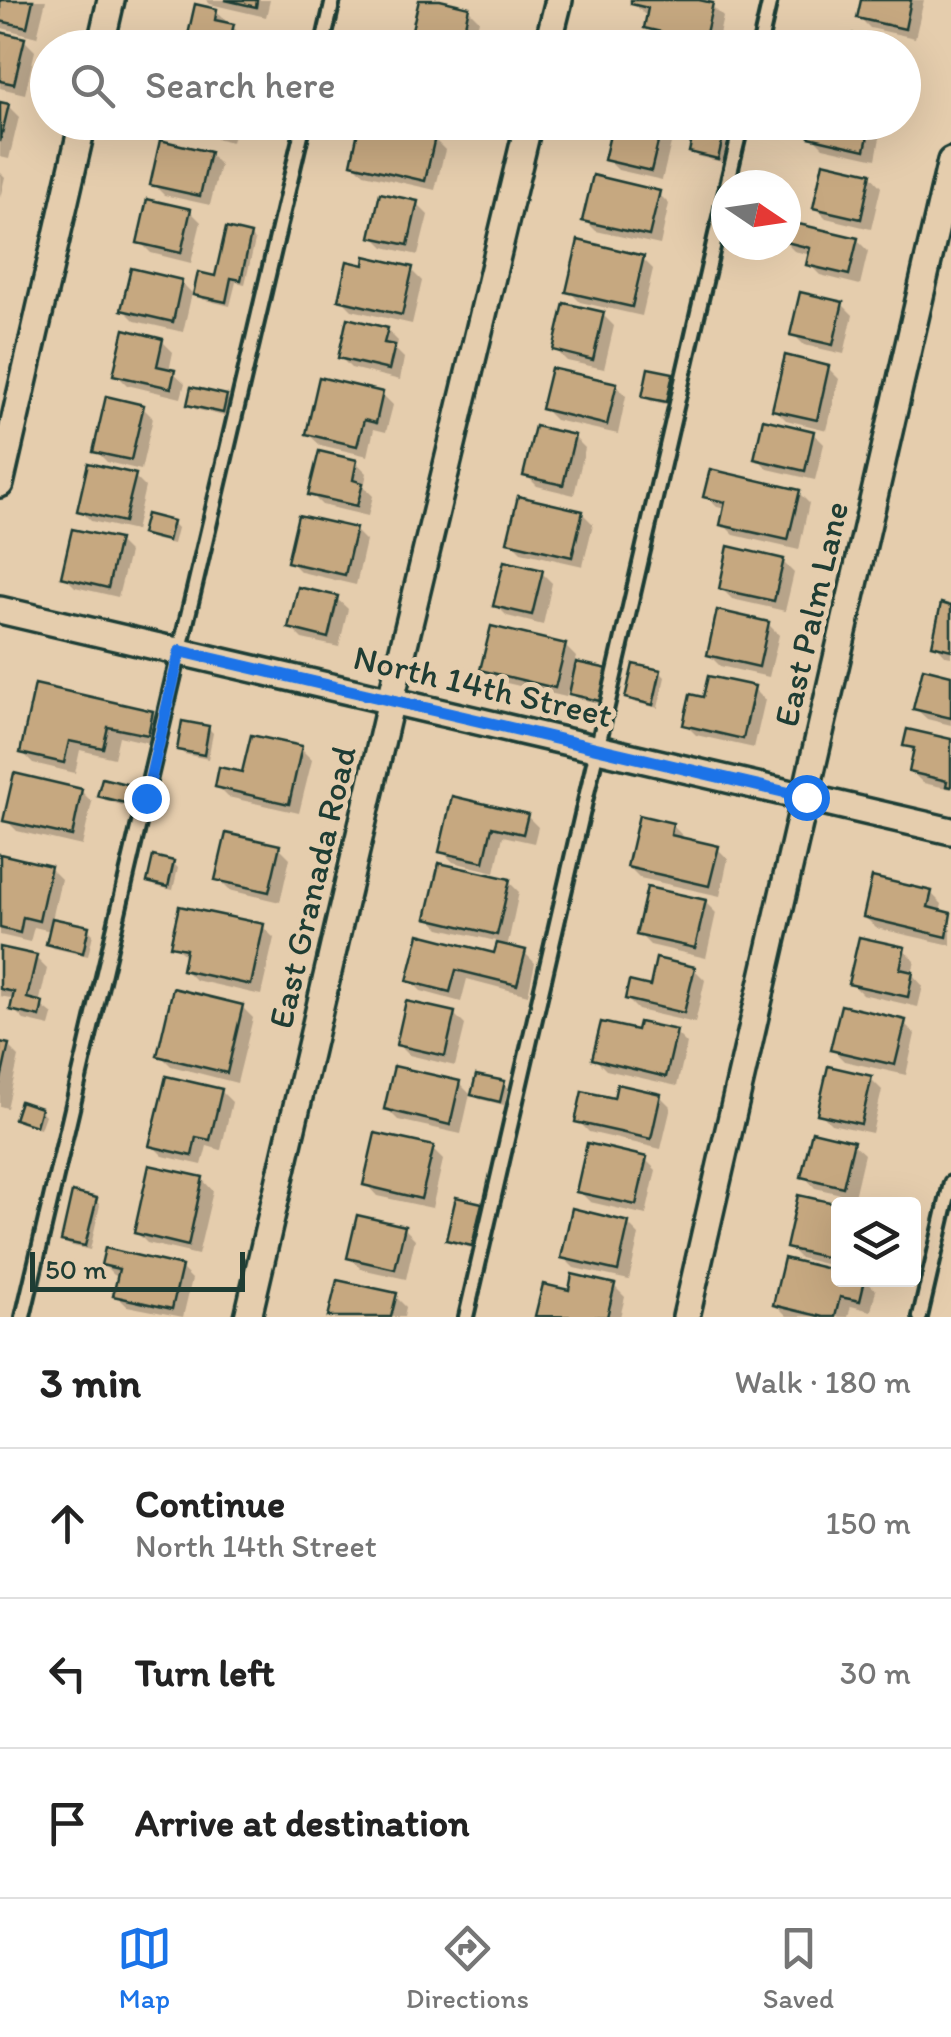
<!DOCTYPE html>
<html lang="en">
<head>
<meta charset="utf-8">
<style>
	body { margin:0; font-family:Itim,sans-serif; background:#f6f6f6; color:#222 }
	.controls { position:absolute; right:30px; bottom:30px; display:grid; overflow:hidden; border-radius:10px; box-shadow:0 10px 40px #0002 }
	.controls button { width:90px; height:90px; display:grid; place-items:center; padding:0; border:0; border-bottom:2px solid #e0e0e0; background:#fff; color:#222; font:50px sans-serif }
	.compass { position:absolute; left:711px; top:170px; width:90px; height:90px; border-radius:50%; background:#fff; box-shadow:0 10px 40px #0002; rotate:103deg }
	.scale { position:absolute; left:30px; bottom:25px; width:215px; box-sizing:border-box; padding-left:10px; border:5px solid #1f3d34; border-top:0; font-size:28px; line-height:35px; white-space:nowrap; color:#1f3d34; -webkit-text-stroke:8px #e5cdad; paint-order:stroke }
	.stop { position:absolute; width:30px; height:30px; margin:-22px; border:8px solid #1a73e8; border-radius:50%; background:#fff }
	.stop.end { background:#1a73e8; border-color:#fff; box-shadow:0 2px 10px #0008 }
	.list { margin:0; padding:0; list-style:none }
	h2 { display:flex; justify-content:space-between; align-items:center; height:130px; margin:0; padding:0 40px; font-size:42px }
	h2 small { font-size:32px; font-weight:400; color:#767676 }
	.list li { display:grid; grid-template-columns:65px 1fr auto; gap:30px; align-items:center; box-sizing:border-box; height:150px; padding:0 40px; border-top:2px solid #e0e0e0 }
	.list b { display:block; font-size:38px; white-space:nowrap }
	.list p { margin:0; font-size:32px; white-space:nowrap; color:#767676 }
	.list em { font-size:32px; font-style:normal; color:#767676 }
	.icon { flex:none; width:55px; height:55px; fill:none; stroke:currentColor; stroke-width:2; stroke-linecap:round; stroke-linejoin:round }
	.map { position:relative; flex:none; width:951px; height:1317px; overflow:hidden }
	.search { position:absolute; background:#fff; box-shadow:0 10px 40px #0002; left:30px; right:30px; top:30px; height:110px; display:flex; align-items:center; gap:25px; box-sizing:border-box; padding:0 35px; border-radius:55px; color:#767676; font-size:38px }
	.sheet { height:580px; background:#fff }
	nav { display:flex; justify-content:space-around; align-items:center; box-sizing:border-box; height:140px; border-top:2px solid #e0e0e0; background:#fff; font-size:28px; color:#767676 }
	nav a { display:grid; justify-items:center; gap:5px }
	nav .on { color:#1a73e8 }
	.map>svg:first-child { display:block }
	.shadow { fill:#0003 }
	.building { fill:#c6a880; stroke:#1f3d34; stroke-width:2.5 }
	.lines { fill:none; stroke-linecap:round; stroke-linejoin:round }
	.lane-casing { stroke:#1f3d34; stroke-width:20 }
	.street-casing { stroke:#1f3d34; stroke-width:32 }
	.lane { stroke:#e5cdad; stroke-width:12 }
	.street { stroke:#e5cdad; stroke-width:25 }
	.route { stroke:#1a73e8; stroke-width:12 }
	.labels { text-anchor:middle; dominant-baseline:central; stroke-width:10; stroke-linejoin:round; paint-order:stroke }
	.street-label { font-size:35px; fill:#1f3d34; stroke:#e5cdad }
</style>
</head>
<body>
<div class="map">
<svg width="951" height="1317" viewBox="0 0 951 1317">
	<rect width="100%" height="100%" fill="#e5cdad"/>
	<filter id="ink" filterUnits="userSpaceOnUse"><feTurbulence type="fractalNoise" baseFrequency=".01" numOctaves="2"/><feDisplacementMap in="SourceGraphic" scale="20" xChannelSelector="R" yChannelSelector="G"/><feConvolveMatrix kernelMatrix="1 2 1 2 8 2 1 2 1" color-interpolation-filters="sRGB"/></filter>
	<g filter="url(#ink)">
		<g class="shadow">
			<polygon points="0,0 46,0 37,37 2,28"/>
			<polygon points="206,0 270,0 266,17 210,4"/>
			<polygon points="422,0 468,9 479,20 473,48 423,48 413,38"/>
			<polygon points="634,0 688,0 712,6 723,17 716,48 697,48 657,38 646,27 649,15 644,14 633,3"/>
			<polygon points="863,0 924,0 915,38 870,28 859,17"/>
			<polygon points="216,11 227,22 227,25 232,26 243,37 241,48 188,48"/>
			<polygon points="0,34 24,40 35,51 25,94 0,88"/>
			<polygon points="904,54 908,58 904,77"/>
			<polygon points="0,104 8,106 19,117 9,159 0,157"/>
			<polygon points="177,122 237,122 232,142 186,131"/>
			<polygon points="434,122 459,122 458,128"/>
			<polygon points="815,122 883,122 876,159 823,147 812,136"/>
			<polygon points="661,128 672,139 662,180 618,170 607,159"/>
			<polygon points="722,135 727,140 722,162 696,156 691,151"/>
			<polygon points="434,139 445,150 435,190 364,174 353,163"/>
			<polygon points="209,154 220,165 210,205 164,195 153,184"/>
			<polygon points="0,172 5,177 0,198"/>
			<polygon points="870,175 881,187 871,229 826,218 815,207"/>
			<polygon points="658,193 669,204 660,245 596,231 585,220"/>
			<polygon points="417,204 428,215 418,255 384,247 373,236"/>
			<polygon points="190,211 201,222 191,263 151,253 140,242"/>
			<polygon points="786,227 857,240 868,251 860,285 820,275 809,264 811,255 794,251 786,243"/>
			<polygon points="250,236 255,241 245,284 236,282 230,306 201,299 196,294 217,279"/>
			<polygon points="642,258 653,269 642,316 580,302 569,291"/>
			<polygon points="411,270 422,281 412,324 352,310 341,299"/>
			<polygon points="181,282 192,293 183,332 135,321 124,310"/>
			<polygon points="842,304 853,315 844,354 804,345 793,334"/>
			<polygon points="603,315 614,326 604,369 567,361 556,350"/>
			<polygon points="387,330 398,341 396,350 404,358 400,380 351,368 340,357"/>
			<polygon points="162,341 173,352 169,371 173,372 185,383 181,398 127,385 116,374"/>
			<polygon points="828,368 839,379 827,430 786,420 775,409"/>
			<polygon points="671,375 676,380 671,405 650,401 645,396"/>
			<polygon points="615,385 626,396 618,434 555,420 544,409"/>
			<polygon points="382,394 393,405 386,432 374,429 368,456 320,445 308,434"/>
			<polygon points="226,398 231,403 228,417 195,409 190,404"/>
			<polygon points="142,407 153,418 141,470 107,462 96,451"/>
			<polygon points="813,433 824,444 815,480 768,469 757,458"/>
			<polygon points="574,437 585,448 574,495 537,486 526,475"/>
			<polygon points="356,462 367,473 364,487 373,496 368,516 322,505 311,494"/>
			<polygon points="134,476 145,487 135,531 91,521 80,510"/>
			<polygon points="798,492 809,503 799,550 734,535 723,524 726,509 717,507 706,496"/>
			<polygon points="582,513 593,524 583,566 521,552 510,541"/>
			<polygon points="172,523 177,528 173,544 149,538 144,534"/>
			<polygon points="355,530 366,541 356,585 301,572 290,561"/>
			<polygon points="118,542 129,553 118,597 75,587 64,576"/>
			<polygon points="782,561 794,573 785,611 732,599 721,588"/>
			<polygon points="541,572 552,583 543,625 507,616 496,605"/>
			<polygon points="336,598 348,609 339,647 302,639 291,628"/>
			<polygon points="951,608 951,657 946,656 935,644"/>
			<polygon points="768,624 779,635 769,677 720,666 709,655"/>
			<polygon points="565,646 576,657 574,664 606,671 611,676 605,705 577,698 568,689 566,697 494,680 483,669"/>
			<polygon points="660,672 665,677 658,708 633,702 628,697"/>
			<polygon points="951,677 951,725 927,719 915,708"/>
			<polygon points="754,689 765,700 754,748 696,735 685,724 705,700"/>
			<polygon points="152,713 163,724 158,745 119,736 114,758 80,750 75,773 33,763 22,752"/>
			<polygon points="208,728 213,733 208,759 184,754 180,750"/>
			<polygon points="951,742 951,789 923,783 912,772 916,754 906,745"/>
			<polygon points="301,749 312,760 299,813 228,797 217,786"/>
			<polygon points="129,788 134,792 129,807 105,800 100,795"/>
			<polygon points="81,791 92,802 82,846 17,831 6,820"/>
			<polygon points="454,799 527,816 538,827 534,843 503,836 495,872 453,862 442,851"/>
			<polygon points="672,825 683,836 682,840 717,848 728,859 720,896 640,878 629,867"/>
			<polygon points="279,847 290,858 280,902 229,890 218,879"/>
			<polygon points="173,863 178,868 173,890 155,886 150,881"/>
			<polygon points="0,866 50,868 61,879 52,920 88,929 93,934 88,956 53,948 48,943 51,931 34,927 30,942 0,935"/>
			<polygon points="508,881 519,892 507,948 524,952 535,963 528,995 467,979 461,1002 421,991 410,980 496,956 500,942 440,928 429,917"/>
			<polygon points="931,893 942,904 940,913 951,915 951,945 876,928 865,917"/>
			<polygon points="705,902 716,913 706,958 650,945 639,934"/>
			<polygon points="263,927 274,938 261,995 195,980 184,969 187,957 173,945"/>
			<polygon points="0,949 36,958 47,969 39,1004 53,1015 50,1026 24,1020 13,1009 15,999 0,996"/>
			<polygon points="904,950 915,961 912,974 923,986 918,1007 862,994 851,983"/>
			<polygon points="694,969 705,980 695,1023 638,1010 627,999"/>
			<polygon points="242,1007 253,1018 237,1083 171,1066 160,1055"/>
			<polygon points="454,1014 465,1025 455,1066 409,1055 398,1044"/>
			<polygon points="904,1023 915,1034 906,1075 844,1061 833,1050"/>
			<polygon points="639,1033 676,1033 687,1044 677,1086 606,1070 595,1059"/>
			<polygon points="0,1044 8,1046 19,1057 7,1108 0,1106"/>
			<polygon points="871,1079 882,1090 872,1133 831,1124 820,1113"/>
			<polygon points="459,1083 470,1094 461,1134 398,1120 387,1109"/>
			<polygon points="503,1084 508,1088 504,1105 479,1099 474,1095"/>
			<polygon points="221,1091 232,1102 221,1150 207,1146 202,1165 163,1156 152,1145"/>
			<polygon points="660,1096 671,1107 661,1149 589,1132 578,1121 616,1101"/>
			<polygon points="40,1110 45,1115 40,1129 21,1123 17,1118"/>
			<polygon points="852,1143 864,1154 854,1197 815,1188 804,1176"/>
			<polygon points="432,1149 443,1160 432,1208 377,1196 366,1184"/>
			<polygon points="645,1159 656,1170 646,1215 590,1202 579,1191"/>
			<polygon points="202,1179 213,1191 198,1255 147,1243 136,1232"/>
			<polygon points="95,1200 100,1205 90,1250 69,1245 64,1240"/>
			<polygon points="481,1205 486,1210 477,1249 454,1244 449,1239"/>
			<polygon points="838,1207 838,1267 800,1258 789,1247"/>
			<polygon points="628,1224 639,1235 629,1280 574,1268 563,1257"/>
			<polygon points="404,1228 415,1239 406,1279 361,1269 350,1258"/>
			<polygon points="786,1261 838,1273 838,1280 865,1280 876,1290 871,1311 851,1306 848,1317 787,1316 776,1305"/>
			<polygon points="103,1264 181,1268 192,1279 183,1317 127,1306 116,1295 120,1277 114,1275"/>
			<polygon points="614,1286 625,1297 620,1317 540,1317 538,1315 571,1293"/>
			<polygon points="395,1296 406,1307 404,1317 331,1317"/>
		</g>
		<g class="building">
			<polygon points="0,0 33,0 27,27 0,21"/>
			<polygon points="225,0 257,0 256,7"/>
			<polygon points="419,0 440,0 469,7 460,48 450,48 410,38"/>
			<polygon points="631,0 699,0 713,3 704,42 644,28 648,8 631,4"/>
			<polygon points="861,0 911,0 905,29 857,18"/>
			<polygon points="195,4 217,9 215,20 234,24 228,48 185,48"/>
			<polygon points="0,32 25,38 14,84 0,81"/>
			<polygon points="853,34 898,45 897,48 850,48"/>
			<polygon points="348,39 379,46 379,48 346,48"/>
			<polygon points="0,102 9,104 0,142"/>
			<polygon points="178,122 224,122 222,133"/>
			<polygon points="360,122 374,122 435,137 425,181 351,164"/>
			<polygon points="613,122 646,122 662,126 651,171 604,160"/>
			<polygon points="813,122 871,122 865,150 809,137"/>
			<polygon points="695,126 724,133 718,159 689,152"/>
			<polygon points="160,140 210,152 200,196 150,185"/>
			<polygon points="823,162 871,173 861,219 813,208"/>
			<polygon points="593,175 660,191 649,236 582,221"/>
			<polygon points="380,193 418,201 408,245 370,237"/>
			<polygon points="147,199 191,209 181,253 137,243"/>
			<polygon points="786,221 858,238 849,275 806,265 810,248 786,242"/>
			<polygon points="226,228 251,234 241,280 231,278 226,302 193,295 198,272 215,276"/>
			<polygon points="578,240 644,256 632,307 566,292"/>
			<polygon points="365,256 413,267 402,315 338,300 347,261 364,265"/>
			<polygon points="131,268 182,280 173,322 121,310"/>
			<polygon points="800,292 843,302 833,345 790,335"/>
			<polygon points="564,303 604,312 593,360 553,350"/>
			<polygon points="347,318 388,328 384,343 395,345 389,370 338,358"/>
			<polygon points="124,329 163,339 157,366 175,370 171,388 113,375"/>
			<polygon points="785,355 829,366 817,420 772,410"/>
			<polygon points="551,368 617,383 607,425 541,409"/>
			<polygon points="648,368 673,373 667,402 642,397"/>
			<polygon points="319,377 383,392 376,423 364,420 357,446 306,434"/>
			<polygon points="191,387 227,395 223,413 187,405"/>
			<polygon points="106,396 144,405 131,460 93,452"/>
			<polygon points="763,419 814,431 805,471 754,459"/>
			<polygon points="535,426 575,435 563,485 523,476"/>
			<polygon points="319,451 357,460 353,480 363,483 357,506 308,495"/>
			<polygon points="88,463 136,474 124,522 77,511"/>
			<polygon points="710,469 800,490 788,540 720,525 725,502 703,497"/>
			<polygon points="518,496 583,511 572,557 507,542"/>
			<polygon points="146,514 173,521 168,541 141,534"/>
			<polygon points="298,515 356,528 345,575 287,562"/>
			<polygon points="72,529 119,539 108,588 61,577"/>
			<polygon points="728,546 784,559 774,601 719,589"/>
			<polygon points="504,561 543,570 532,615 493,606"/>
			<polygon points="298,587 338,596 328,638 288,628"/>
			<polygon points="941,603 951,606 951,650 932,645"/>
			<polygon points="717,610 769,622 759,667 707,655"/>
			<polygon points="491,626 566,644 555,688 480,670"/>
			<polygon points="576,662 608,669 600,701 569,694"/>
			<polygon points="633,664 661,670 653,705 625,698"/>
			<polygon points="923,668 951,675 951,718 913,709"/>
			<polygon points="708,676 755,686 743,739 683,725 690,694 703,697"/>
			<polygon points="35,684 153,711 148,735 108,727 103,748 69,741 64,763 20,753"/>
			<polygon points="182,721 209,726 204,755 177,750"/>
			<polygon points="907,729 951,739 951,787 946,786 947,781 909,772 914,748 903,746"/>
			<polygon points="251,735 302,746 289,804 215,787 219,767 242,772"/>
			<polygon points="14,773 82,789 72,836 3,821"/>
			<polygon points="102,778 130,785 125,803 97,796"/>
			<polygon points="452,796 528,814 523,834 492,827 484,862 439,852"/>
			<polygon points="639,815 673,823 671,835 719,846 709,886 627,867"/>
			<polygon points="226,833 280,845 269,892 215,880"/>
			<polygon points="0,854 51,866 39,921 23,917 20,933 0,928"/>
			<polygon points="153,856 174,861 168,887 147,882"/>
			<polygon points="439,863 510,879 497,935 426,918"/>
			<polygon points="872,877 932,891 928,907 951,913 947,937 863,917"/>
			<polygon points="647,887 706,900 695,948 636,935"/>
			<polygon points="179,906 264,924 251,985 182,970 186,949 170,946"/>
			<polygon points="52,918 89,926 83,953 46,944"/>
			<polygon points="419,934 494,953 497,943 526,950 517,985 456,970 450,992 407,981"/>
			<polygon points="859,937 905,947 900,969 913,972 908,997 848,984"/>
			<polygon points="0,947 37,955 27,998 43,1002 40,1017 10,1010 14,992 0,989"/>
			<polygon points="656,958 695,967 684,1013 625,999 629,981 650,986"/>
			<polygon points="173,988 243,1005 227,1073 157,1056"/>
			<polygon points="406,1001 455,1012 445,1056 396,1045"/>
			<polygon points="841,1005 906,1020 895,1065 830,1050"/>
			<polygon points="601,1022 637,1030 639,1022 677,1030 666,1077 592,1059"/>
			<polygon points="0,1042 9,1044 0,1084"/>
			<polygon points="394,1066 460,1081 450,1125 384,1109"/>
			<polygon points="828,1066 872,1076 861,1124 817,1114"/>
			<polygon points="476,1075 505,1081 500,1102 471,1095"/>
			<polygon points="166,1076 222,1089 210,1140 196,1137 192,1156 149,1146"/>
			<polygon points="617,1084 661,1094 651,1139 575,1122 582,1091 614,1098"/>
			<polygon points="20,1101 41,1108 36,1126 14,1119"/>
			<polygon points="812,1131 854,1141 843,1187 801,1177"/>
			<polygon points="375,1133 434,1146 421,1199 363,1185"/>
			<polygon points="587,1143 647,1157 636,1205 576,1192"/>
			<polygon points="149,1165 203,1177 188,1246 134,1233"/>
			<polygon points="72,1192 97,1198 85,1246 61,1241"/>
			<polygon points="798,1195 839,1204 838,1260 786,1248"/>
			<polygon points="456,1197 482,1203 472,1246 446,1240"/>
			<polygon points="572,1208 629,1222 618,1271 561,1258"/>
			<polygon points="357,1215 405,1226 395,1269 347,1258"/>
			<polygon points="105,1248 182,1266 172,1309 113,1296 119,1269 101,1265"/>
			<polygon points="784,1258 838,1271 838,1280 865,1280 860,1301 840,1297 835,1317 823,1317 773,1305"/>
			<polygon points="572,1274 615,1284 607,1317 535,1316 543,1284 569,1290"/>
			<polygon points="337,1280 397,1293 391,1317 328,1317"/>
		</g>
		<g class="lines">
			<defs>
				<g id="lane">
					<polyline points="322,48 333,0"/>
					<polyline points="759,48 770,0"/>
					<polyline points="727,185 742,122"/>
					<polyline points="23,1317 304,122"/>
					<polyline points="466,1317 726,191"/>
					<polyline points="920,1317 951,1183"/>
				</g>
				<g id="street">
					<polyline points="100,48 111,0"/>
					<polyline points="547,48 559,0"/>
					<polyline points="0,484 83,122"/>
					<polyline points="0,610 951,831"/>
					<polyline points="248,1317 398,670 529,122"/>
					<polyline points="686,1317 951,161"/>
				</g>
			</defs>
			<use href="#lane" class="lane-casing"/>
			<use href="#street" class="street-casing"/>
			<use href="#lane" class="lane"/>
			<use href="#street" class="street"/>
		</g>
	</g>
	<g class="lines" filter="url(#ink)">
		<polyline class="route" points="146,798 180,651 806,797"/>
	</g>
	<g class="labels">
		<g class="street-label">
			<text transform="translate(811 614) rotate(-77)">East Palm Lane</text>
			<text transform="translate(483 686) rotate(13)">North 14th Street</text>
			<text transform="translate(312 887) rotate(-77)">East Granada Road</text>
		</g>
	</g>
</svg>
<div class="controls">
<button><svg class="icon" aria-label="layers" viewBox="0 0 24 24"><path d="M12 4l9 5-9 5-9-5zM3 14l9 5 9-5"/></svg></button>
</div>
<svg class="compass" viewBox="-18 -18 36 36"><path d="M0-13l5 13h-10z" fill="#e53935"/><path d="M0 13l5-13h-10z" fill="#767676"/></svg>
<div class="scale">50 m</div>
<div class="stop" style="left:806px;top:797px"></div>
<div class="stop end" style="left:146px;top:798px"></div>
<div class="search"><svg class="icon" aria-label="search" viewBox="0 0 24 24"><circle cx="10" cy="10" r="6"/><path d="M15 15l6 6"/></svg>Search here</div>
</div>
<section class="sheet">
<h2>3 min<small>Walk · 180 m</small></h2>
<ul class="list">
<li><svg class="icon" aria-label="ahead" viewBox="0 0 24 24"><path d="M12 20V5M6 11l6-6 6 6"/></svg><div><b>Continue</b><p>North 14th Street</p></div><em>150 m</em></li>
<li><svg class="icon" aria-label="left" viewBox="0 0 24 24"><path d="M17 20v-9H6M10 6l-5 5 5 5"/></svg><div><b>Turn left</b></div><em>30 m</em></li>
<li><svg class="icon" aria-label="arrive" viewBox="0 0 24 24"><path d="M6 21V4h12l-3 4 3 4H6"/></svg><div><b>Arrive at destination</b></div></li>
</ul>
</section>
<nav>
<a class="on"><svg class="icon" aria-label="map" viewBox="0 0 24 24"><path d="M3 6l6-2 6 2 6-2v14l-6 2-6-2-6 2zM9 4v14M15 6v14"/></svg>Map</a>
<a><svg class="icon" aria-label="directions" viewBox="0 0 24 24"><path d="M12 3l9 9-9 9-9-9zM9 14v-3h6M13 9l2 2-2 2"/></svg>Directions</a>
<a><svg class="icon" aria-label="saved" viewBox="0 0 24 24"><path d="M7 4h10v16l-5-4-5 4z"/></svg>Saved</a>
</nav>
</body>
</html>
